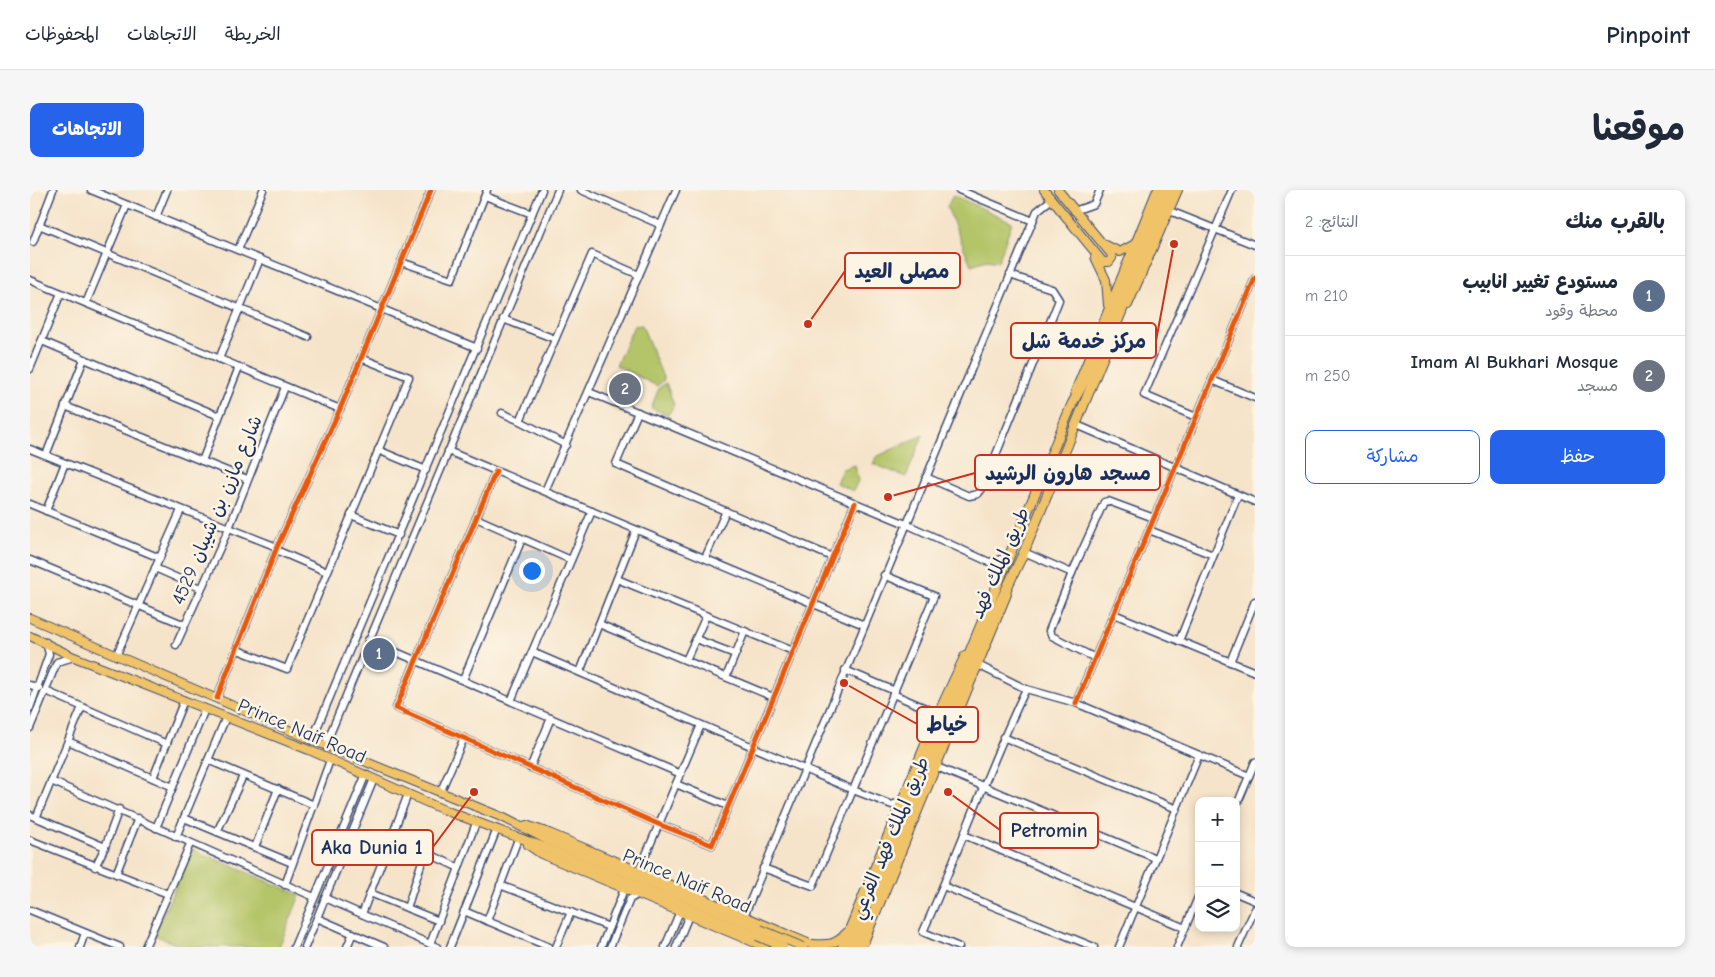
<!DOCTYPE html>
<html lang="ar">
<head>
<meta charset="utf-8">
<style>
	body { margin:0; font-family:"Comic Neue","Playpen Sans Arabic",sans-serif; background:#f6f6f7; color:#1f2937; direction:rtl }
	.controls { position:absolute; right:15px; bottom:15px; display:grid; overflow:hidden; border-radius:10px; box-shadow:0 2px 8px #0003 }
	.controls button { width:45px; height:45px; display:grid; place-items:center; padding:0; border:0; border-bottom:1px solid #e0e1e3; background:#fff; color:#1f2937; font:25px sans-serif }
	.you { position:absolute; left:501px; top:380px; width:18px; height:18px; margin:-12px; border:4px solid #fff; border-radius:50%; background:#1a73e8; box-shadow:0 0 0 8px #1a73e833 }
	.badge { display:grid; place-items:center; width:32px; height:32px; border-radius:50%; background:#2563eb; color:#fff; font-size:16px; font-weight:700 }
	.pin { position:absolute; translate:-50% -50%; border:2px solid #fff; box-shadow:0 1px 5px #0006 }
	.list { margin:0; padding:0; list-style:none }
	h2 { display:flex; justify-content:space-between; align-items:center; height:65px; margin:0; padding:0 20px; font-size:21px }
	h2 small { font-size:16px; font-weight:400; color:#747a83 }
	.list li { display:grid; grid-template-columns:32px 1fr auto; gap:15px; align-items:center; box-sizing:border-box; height:80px; padding:0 20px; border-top:1px solid #e0e1e3 }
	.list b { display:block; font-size:19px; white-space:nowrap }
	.list p { margin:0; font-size:16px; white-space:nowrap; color:#747a83 }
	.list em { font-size:16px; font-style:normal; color:#747a83 }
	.actions { display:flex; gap:10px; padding:15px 20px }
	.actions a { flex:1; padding:11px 0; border:1px solid #2563eb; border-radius:10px; text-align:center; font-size:18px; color:#2563eb }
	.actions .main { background:#2563eb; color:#fff }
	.icon { flex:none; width:28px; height:28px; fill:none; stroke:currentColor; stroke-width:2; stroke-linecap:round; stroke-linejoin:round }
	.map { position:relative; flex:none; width:1225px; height:757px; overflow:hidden; direction:ltr; border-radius:10px }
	header { display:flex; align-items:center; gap:30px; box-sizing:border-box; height:70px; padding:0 25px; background:#fff; border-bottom:1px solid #e0e1e3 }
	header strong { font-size:24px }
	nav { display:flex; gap:28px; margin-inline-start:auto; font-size:18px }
	.intro { display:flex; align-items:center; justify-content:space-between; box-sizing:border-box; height:120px; padding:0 30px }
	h1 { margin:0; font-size:35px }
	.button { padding:12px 22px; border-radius:10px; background:#2563eb; color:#fff; font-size:18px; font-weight:700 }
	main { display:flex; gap:30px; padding:0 30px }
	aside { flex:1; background:#fff; border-radius:10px; box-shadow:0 2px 8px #0003 }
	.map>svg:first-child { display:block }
	.green { fill:#b4c467; stroke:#687a62 }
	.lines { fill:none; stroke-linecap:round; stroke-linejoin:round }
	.minor-casing { stroke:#3c4a6e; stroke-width:9 }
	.major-casing { stroke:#3c4a6e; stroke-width:10 }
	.highway-casing { stroke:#3c4a6e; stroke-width:11 }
	.minor { stroke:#fff; stroke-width:6 }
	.major { stroke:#f0c369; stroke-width:8 }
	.highway { stroke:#f0c369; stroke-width:9 }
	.major-bridge-casing { stroke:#3c4a6e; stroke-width:10; stroke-linecap:butt }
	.major-bridge { stroke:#f0c369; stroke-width:8 }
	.cycleway-casing { stroke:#fcf5e5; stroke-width:8 }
	.cycleway { stroke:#e8590c; stroke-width:5 }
	.labels { text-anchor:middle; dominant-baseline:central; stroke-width:5; stroke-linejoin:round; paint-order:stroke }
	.street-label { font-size:19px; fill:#1b2f5e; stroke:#fcf5e5 }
	.leader { fill:none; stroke:#c8321e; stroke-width:2 }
	.callout-dot { fill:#c8321e; stroke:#fcf5e5; stroke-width:2 }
	.callout { fill:#fcf5e5; stroke:#c8321e; stroke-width:2 }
	.callout-label { font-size:20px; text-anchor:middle; font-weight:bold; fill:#1b2f5e }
</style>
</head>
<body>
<header>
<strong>Pinpoint</strong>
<nav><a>الخريطة</a><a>الاتجاهات</a><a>المحفوظات</a></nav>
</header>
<div class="intro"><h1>موقعنا</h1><a class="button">الاتجاهات</a></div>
<main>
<aside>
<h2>بالقرب منك<small>النتائج: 2</small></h2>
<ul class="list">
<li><span class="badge" style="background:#5c6f8a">1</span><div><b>مستودع تغيير انابيب</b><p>محطة وقود</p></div><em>210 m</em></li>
<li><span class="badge" style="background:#6b7280">2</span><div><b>Imam Al Bukhari Mosque</b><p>مسجد</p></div><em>250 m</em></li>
</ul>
<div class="actions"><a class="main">حفظ</a><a>مشاركة</a></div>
</aside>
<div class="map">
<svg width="1225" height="757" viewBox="0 0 1225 757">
	<rect width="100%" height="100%" fill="#fcf5e5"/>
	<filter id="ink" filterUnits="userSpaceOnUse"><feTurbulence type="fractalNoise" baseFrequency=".02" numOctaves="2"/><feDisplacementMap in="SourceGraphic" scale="10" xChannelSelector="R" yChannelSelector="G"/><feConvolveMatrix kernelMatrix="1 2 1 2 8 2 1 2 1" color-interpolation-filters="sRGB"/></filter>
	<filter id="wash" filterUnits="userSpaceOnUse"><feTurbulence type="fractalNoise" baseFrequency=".0096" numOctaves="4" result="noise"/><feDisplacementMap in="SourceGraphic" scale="20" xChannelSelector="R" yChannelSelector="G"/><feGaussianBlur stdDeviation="1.12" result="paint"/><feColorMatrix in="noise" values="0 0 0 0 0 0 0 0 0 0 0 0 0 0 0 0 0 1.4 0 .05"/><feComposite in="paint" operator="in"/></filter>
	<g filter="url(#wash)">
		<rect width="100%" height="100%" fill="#f6e4ca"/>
		<g class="green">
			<polygon points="923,5 982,32 968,72 957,70 941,75 917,17"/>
			<polygon points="612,135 634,190 627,196 586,175 604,136"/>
			<polygon points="636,193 644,215 638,225 621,218 629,198"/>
			<polygon points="893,245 876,287 843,274 846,267"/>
			<polygon points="825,275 828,291 823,301 806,293 812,279"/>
			<polygon points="162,659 270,705 249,757 153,757 124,745"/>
		</g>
	</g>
	<g filter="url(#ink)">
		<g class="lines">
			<defs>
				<g id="minor">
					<polyline points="61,0 447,158"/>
					<polyline points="551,0 631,35"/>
					<polyline points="929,0 1003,31"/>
					<polyline points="455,6 502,24"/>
					<polyline points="1044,21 1064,14 1070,0"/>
					<polyline points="1140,21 1225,55"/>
					<polyline points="126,27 137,0"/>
					<polyline points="9,35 278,147"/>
					<polyline points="3,52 23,0"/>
					<polyline points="208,60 233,0"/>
					<polyline points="371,72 422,89 457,0"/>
					<polyline points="0,90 310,219"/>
					<polyline points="56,113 97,15"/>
					<polyline points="473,129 525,149"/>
					<polyline points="12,151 189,226"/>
					<polyline points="189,169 230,69"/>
					<polyline points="0,179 31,103"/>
					<polyline points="1182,190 1225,208"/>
					<polyline points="559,202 876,334 959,372 970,370 979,363"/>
					<polyline points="35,216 217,289"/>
					<polyline points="608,222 586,274 802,367"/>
					<polyline points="472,223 490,231"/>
					<polyline points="1166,227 1114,205 1202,0"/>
					<polyline points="1047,235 1225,312"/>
					<polyline points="536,255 490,231 562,64 609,85"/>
					<polyline points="0,259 247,357"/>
					<polyline points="348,260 396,280"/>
					<polyline points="418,261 834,435"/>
					<polyline points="16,265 54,169"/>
					<polyline points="172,271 209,177"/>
					<polyline points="466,281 366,518 628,634 682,655 825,313"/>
					<polyline points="896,287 939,306 948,304 952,299 1029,110 1022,99 980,85"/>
					<polyline points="515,301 646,0"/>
					<polyline points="0,314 130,368"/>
					<polyline points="16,321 35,273"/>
					<polyline points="321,325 369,345"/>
					<polyline points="446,328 541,370"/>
					<polyline points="1119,340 1183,365"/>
					<polyline points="246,360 297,382"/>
					<polyline points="994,362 1042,383"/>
					<polyline points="675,368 696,321"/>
					<polyline points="0,370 155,435"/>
					<polyline points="125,378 170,398"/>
					<polyline points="587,389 763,461"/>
					<polyline points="1084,424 1225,482"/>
					<polyline points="569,434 743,507"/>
					<polyline points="666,449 705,464"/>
					<polyline points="338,450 651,584"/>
					<polyline points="1149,451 1208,305"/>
					<polyline points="146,455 199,338 255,197"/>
					<polyline points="208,460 257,479 379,187 331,168"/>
					<polyline points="502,462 823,600 862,615 872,611"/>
					<polyline points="86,466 151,320"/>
					<polyline points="1065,468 1022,446 1019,441 1042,383 1074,312 1078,311 1124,328"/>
					<polyline points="656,470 676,426"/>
					<polyline points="1200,472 1225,411"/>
					<polyline points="950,476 996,499 1046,513 1219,586"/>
					<polyline points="815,480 865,501"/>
					<polyline points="550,482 606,340"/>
					<polyline points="696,487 715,441"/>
					<polyline points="433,490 492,349"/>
					<polyline points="0,495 9,498"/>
					<polyline points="16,501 137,554"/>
					<polyline points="863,504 900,520 904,524 905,530"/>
					<polyline points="187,508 247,357 310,219 401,0"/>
					<polyline points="481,511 562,321"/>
					<polyline points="1046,513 1225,88"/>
					<polyline points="0,518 19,464 16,452"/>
					<polyline points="0,538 27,472 44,467"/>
					<polyline points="973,547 1147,619"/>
					<polyline points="282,550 512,0"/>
					<polyline points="38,551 143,597"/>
					<polyline points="295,556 528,0"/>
					<polyline points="178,570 284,615"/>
					<polyline points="907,577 1125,668"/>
					<polyline points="500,578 521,528"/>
					<polyline points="123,588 154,510"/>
					<polyline points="21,591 284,707"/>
					<polyline points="646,594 698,616"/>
					<polyline points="410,603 434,548"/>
					<polyline points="1206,617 1225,572"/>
					<polyline points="0,625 75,657"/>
					<polyline points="6,628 52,517"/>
					<polyline points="154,628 262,673"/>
					<polyline points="126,638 175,519"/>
					<polyline points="187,642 213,586"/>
					<polyline points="934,645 1155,738"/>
					<polyline points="362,646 429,678"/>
					<polyline points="146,647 196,527"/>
					<polyline points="0,650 138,704"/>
					<polyline points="225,657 248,599"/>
					<polyline points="65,677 75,657 89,619"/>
					<polyline points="733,678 783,696 904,406 854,385"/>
					<polyline points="609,681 671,535"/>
					<polyline points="86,684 108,628"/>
					<polyline points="255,695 300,570"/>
					<polyline points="470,695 579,737"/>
					<polyline points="913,696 1064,757"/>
					<polyline points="340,703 409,731"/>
					<polyline points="1206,703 1225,711"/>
					<polyline points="295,708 407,757"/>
					<polyline points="377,718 395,662"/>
					<polyline points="0,720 90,757"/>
					<polyline points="434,721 519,757"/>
					<polyline points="332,724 378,604"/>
					<polyline points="714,726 1007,21 1022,9"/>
					<polyline points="287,728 354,757"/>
					<polyline points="457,731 488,649"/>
					<polyline points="400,754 446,633"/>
					<polyline points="50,757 55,743"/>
					<polyline points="115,757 160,654"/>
					<polyline points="264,757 336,584"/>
					<polyline points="275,757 344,589"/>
					<polyline points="317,757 323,743"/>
					<polyline points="420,757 467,639"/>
					<polyline points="526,757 541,722"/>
					<polyline points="571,757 593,702 590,696"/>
					<polyline points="580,757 600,709 609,704"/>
					<polyline points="635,757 650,721"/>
					<polyline points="646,757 659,725"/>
					<path d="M 929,757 L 893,742 C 929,662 958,578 996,499"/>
					<polyline points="1089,757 1169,565"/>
					<polyline points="1147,757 1169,705"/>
					<polyline points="1208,757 1225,719"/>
				</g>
				<g id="major">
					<polyline points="1014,0 1073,72 1079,72 1082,68 1081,64 1028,0"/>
					<polyline points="1076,55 1090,62 1103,55"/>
					<polyline points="1065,67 1076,90 1078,115"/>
					<polyline points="1098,115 1148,0"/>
					<polyline points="1045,202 1127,0"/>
					<polyline points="0,428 282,550 474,628 517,650 730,739"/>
					<polyline points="0,446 44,467 279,560 414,620 514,657 727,746"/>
					<polyline points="496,635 519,643 787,757"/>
					<polyline points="498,655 511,664 735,757"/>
					<path d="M 783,754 C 798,755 806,755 816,743"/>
					<polyline points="812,757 905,530 935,465"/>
					<polyline points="832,757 977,404"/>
				</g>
				<g id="highway">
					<polyline points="818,757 1042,214 1057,186 1134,0"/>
					<polyline points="825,757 962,429 994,362 1141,0"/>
				</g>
			</defs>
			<use href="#minor" class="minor-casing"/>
			<use href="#major" class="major-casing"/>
			<use href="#highway" class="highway-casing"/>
			<use href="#minor" class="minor"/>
			<use href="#major" class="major"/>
			<use href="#highway" class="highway"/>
			<defs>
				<g id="major-bridge">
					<polyline points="831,719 837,724 842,723"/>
					<polyline points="730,739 773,757"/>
					<polyline points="727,746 753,757"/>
				</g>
			</defs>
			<use href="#major-bridge" class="major-bridge-casing"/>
			<use href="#major-bridge" class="major-bridge"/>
			<defs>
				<g id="cycleway">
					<polyline points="466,281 366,518 628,634 682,655 825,313"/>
					<polyline points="187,508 247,357 310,219 401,0"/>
					<polyline points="1046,513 1225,88"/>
				</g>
			</defs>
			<use href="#cycleway" class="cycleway-casing"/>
			<use href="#cycleway" class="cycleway"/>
		</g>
	</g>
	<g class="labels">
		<g class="street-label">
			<text transform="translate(187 320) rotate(-67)">شارع مازن بن شيبان 4529</text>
			<text transform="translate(970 373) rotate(-66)">طريق الملك فهد</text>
			<text transform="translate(272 541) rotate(23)">Prince Naif Road</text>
			<text transform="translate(860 648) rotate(-67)">طريق الملك فهد الفرعي</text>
			<text transform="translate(657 691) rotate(23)">Prince Naif Road</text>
		</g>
	</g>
	<path class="leader" d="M778 134L815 81M1144 54L1126 151M858 307L945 283M814 493L887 534M918 602L970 640M444 602L403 657"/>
	<g class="callout-dot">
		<circle cx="778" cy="134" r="5"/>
		<circle cx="1144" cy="54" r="5"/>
		<circle cx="858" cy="307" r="5"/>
		<circle cx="814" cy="493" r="5"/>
		<circle cx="918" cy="602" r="5"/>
		<circle cx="444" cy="602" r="5"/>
	</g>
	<g class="callout">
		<rect x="815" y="63" width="115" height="35" rx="5"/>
		<rect x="981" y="133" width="145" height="35" rx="5"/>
		<rect x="945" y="265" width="185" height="35" rx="5"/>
		<rect x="887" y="517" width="61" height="35" rx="5"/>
		<rect x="970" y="623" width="98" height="35" rx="5"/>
		<rect x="282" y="640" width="121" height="35" rx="5"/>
	</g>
	<g class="callout-label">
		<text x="872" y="88">مصلى العيد</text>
		<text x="1054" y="158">مركز خدمة شل</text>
		<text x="1038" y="290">مسجد هارون الرشيد</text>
		<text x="917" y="541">خياط</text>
		<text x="1019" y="647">Petromin</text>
		<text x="342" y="664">Aka Dunia 1</text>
	</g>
</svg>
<div class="controls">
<button>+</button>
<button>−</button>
<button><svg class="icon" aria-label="layers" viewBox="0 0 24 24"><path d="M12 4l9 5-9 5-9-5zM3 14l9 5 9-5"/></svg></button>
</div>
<div class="you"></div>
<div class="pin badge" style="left:349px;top:464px;background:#5c6f8a">1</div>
<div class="pin badge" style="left:595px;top:199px;background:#6b7280">2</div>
</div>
</main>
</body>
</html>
